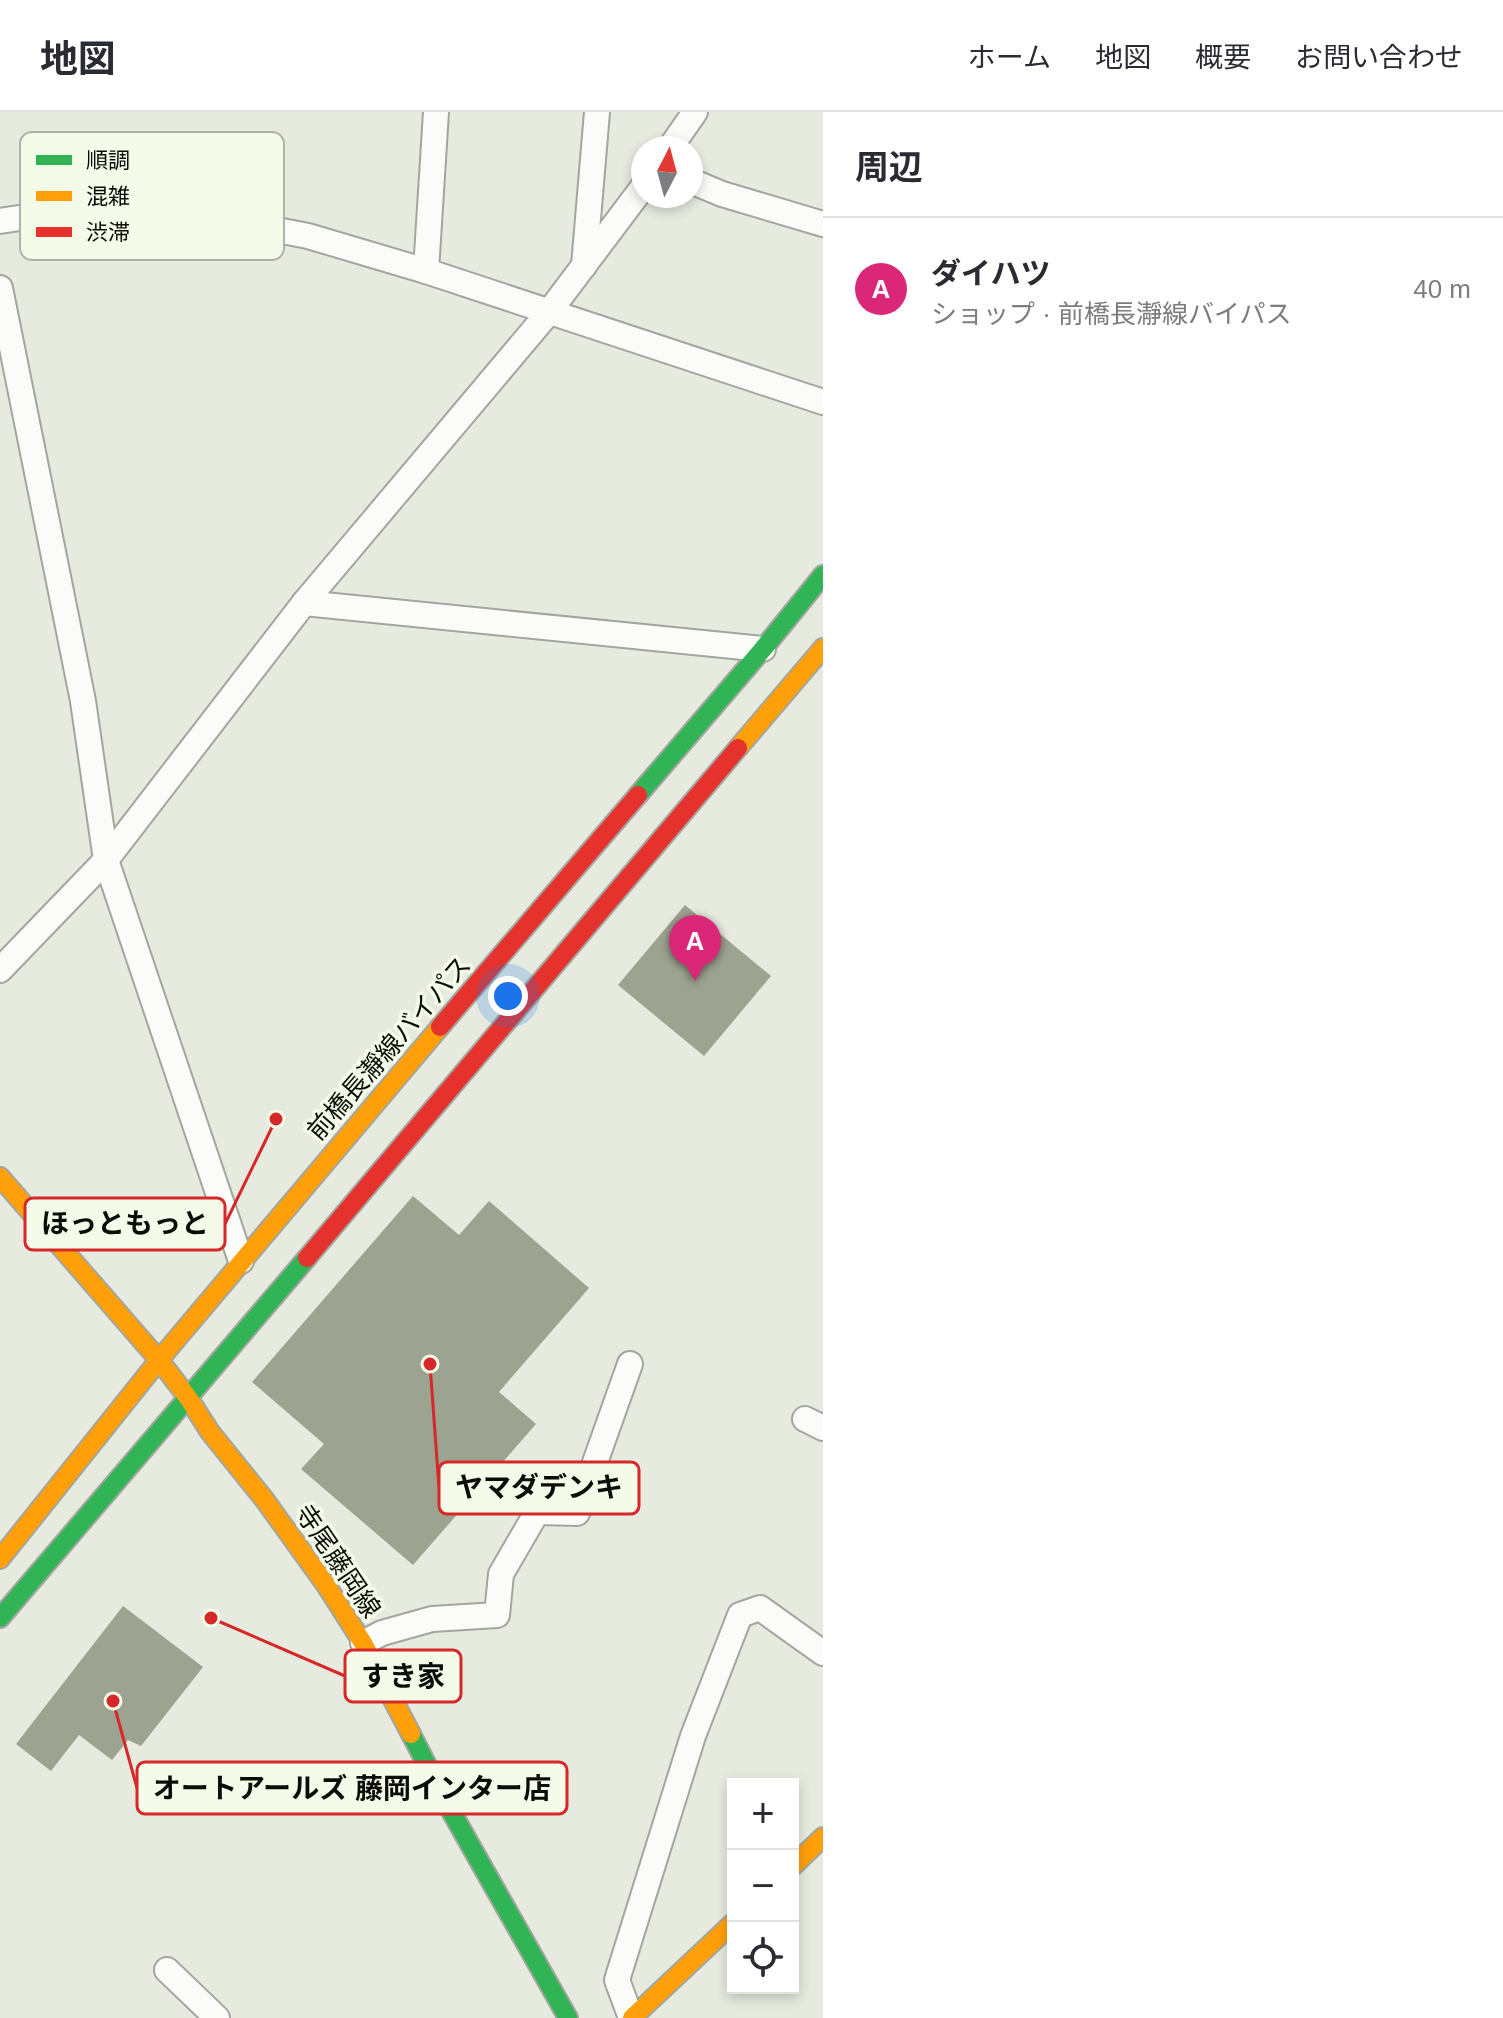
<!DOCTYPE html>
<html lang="ja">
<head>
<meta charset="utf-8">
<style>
	body { margin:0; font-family:Helvetica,"Noto Sans JP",sans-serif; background:#f7f7f7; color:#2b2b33 }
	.controls { position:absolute; right:24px; bottom:24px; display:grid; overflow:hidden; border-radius:0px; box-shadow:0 4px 12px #0003 }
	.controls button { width:72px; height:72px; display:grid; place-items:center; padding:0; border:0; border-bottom:2px solid #e1e1e2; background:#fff; color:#2b2b33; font:40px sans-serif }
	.compass { position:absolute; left:631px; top:24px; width:72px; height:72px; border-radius:50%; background:#fff; box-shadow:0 4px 12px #0003; rotate:6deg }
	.you { position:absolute; left:508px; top:884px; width:28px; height:28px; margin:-20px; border:6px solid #fff; border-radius:50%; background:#1a73e8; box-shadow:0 0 0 12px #1a73e833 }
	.badge { display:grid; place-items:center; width:52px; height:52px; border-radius:50%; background:#db2777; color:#fff; font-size:26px; font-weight:700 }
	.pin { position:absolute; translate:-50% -66px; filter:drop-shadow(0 2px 4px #0008) }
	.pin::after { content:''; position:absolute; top:42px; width:28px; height:24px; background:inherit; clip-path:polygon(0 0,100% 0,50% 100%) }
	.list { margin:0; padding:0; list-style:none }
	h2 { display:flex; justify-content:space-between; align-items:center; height:104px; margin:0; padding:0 32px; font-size:34px }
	h2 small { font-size:26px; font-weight:400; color:#7c7c81 }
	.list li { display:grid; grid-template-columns:52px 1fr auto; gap:24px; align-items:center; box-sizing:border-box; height:144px; padding:0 32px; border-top:2px solid #e1e1e2 }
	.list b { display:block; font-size:30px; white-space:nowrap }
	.list p { margin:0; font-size:26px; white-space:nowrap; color:#7c7c81 }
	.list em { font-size:26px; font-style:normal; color:#7c7c81 }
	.icon { flex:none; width:44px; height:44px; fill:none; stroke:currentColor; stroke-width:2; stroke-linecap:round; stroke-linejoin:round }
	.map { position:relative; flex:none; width:823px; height:1906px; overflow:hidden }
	header { display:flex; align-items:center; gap:48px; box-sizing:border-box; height:112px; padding:0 40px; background:#fff; border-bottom:2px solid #e1e1e2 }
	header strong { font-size:38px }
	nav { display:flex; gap:44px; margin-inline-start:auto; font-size:28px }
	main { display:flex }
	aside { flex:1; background:#fff }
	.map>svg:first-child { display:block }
	.building { fill:#9da391 }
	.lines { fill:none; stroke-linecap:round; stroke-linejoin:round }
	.street-casing { stroke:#a3a69f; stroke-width:28 }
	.fast-casing { stroke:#a3a69f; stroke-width:22 }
	.slow-casing { stroke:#a3a69f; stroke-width:22 }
	.jam-casing { stroke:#a3a69f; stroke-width:22 }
	.street { stroke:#fbfcfa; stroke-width:24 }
	.fast { stroke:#30b455; stroke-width:18 }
	.slow { stroke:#ff9f0a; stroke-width:18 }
	.jam { stroke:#e5322d; stroke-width:18 }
	.labels { text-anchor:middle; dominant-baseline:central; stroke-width:7; stroke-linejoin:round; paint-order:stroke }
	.street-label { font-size:26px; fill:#0b0e08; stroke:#f4fbe8 }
	.key { fill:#f4fbe8; stroke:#aeb4a5; stroke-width:2 }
	.key-label { font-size:22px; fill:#0b0e08 }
	.leader { fill:none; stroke:#d62828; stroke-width:3 }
	.callout-dot { fill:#d62828; stroke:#f4fbe8; stroke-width:3 }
	.callout { fill:#f4fbe8; stroke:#d62828; stroke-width:3 }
	.callout-label { font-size:28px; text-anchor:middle; font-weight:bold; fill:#0b0e08 }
</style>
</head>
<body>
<header>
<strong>地図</strong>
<nav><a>ホーム</a><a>地図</a><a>概要</a><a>お問い合わせ</a></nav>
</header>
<main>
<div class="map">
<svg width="823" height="1906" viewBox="0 0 823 1906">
	<rect width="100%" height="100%" fill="#e6eadf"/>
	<g class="building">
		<polygon points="685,793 771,864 704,944 618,873"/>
		<polygon points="413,1084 459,1123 489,1089 589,1176 499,1280 536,1312 413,1453 301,1357 324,1332 252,1270"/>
		<polygon points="123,1494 203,1555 141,1634 128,1628 112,1648 79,1623 51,1659 16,1632"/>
	</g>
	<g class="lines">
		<defs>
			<g id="street">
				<polyline points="670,36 695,0"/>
				<polyline points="691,69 722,82 823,112"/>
				<polyline points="0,109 59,100 178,99 308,124 426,159 823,290"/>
				<polyline points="584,154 597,0"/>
				<polyline points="426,159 436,0"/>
				<polyline points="0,176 83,589 106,748 241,1149"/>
				<polyline points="304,491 763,537"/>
				<polyline points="0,858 106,748 304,491 549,200 643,75"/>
				<polyline points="805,1307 823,1316"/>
				<polyline points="363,1531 382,1521 432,1507 497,1503 501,1462 537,1400 577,1401 630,1252"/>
				<polyline points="167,1858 217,1906"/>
				<polyline points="631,1906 617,1868 693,1624 740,1503 760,1496 823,1541"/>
			</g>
			<g id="fast">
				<polyline points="638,683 763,537 823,463"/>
				<polyline points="0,1506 307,1146"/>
				<polyline points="411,1622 447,1692 568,1906"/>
			</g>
			<g id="slow">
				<polyline points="738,636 823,536"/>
				<polyline points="0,1065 159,1248 189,1287 210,1320 264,1387 326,1473 363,1531 411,1622"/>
				<polyline points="0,1447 159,1248 440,915"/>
				<polyline points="793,1754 823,1725"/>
				<polyline points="632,1906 733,1811"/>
			</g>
			<g id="jam">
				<polyline points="440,915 638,683"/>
				<polyline points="307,1146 738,636"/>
			</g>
		</defs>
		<use href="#street" class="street-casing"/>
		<use href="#fast" class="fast-casing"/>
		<use href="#slow" class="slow-casing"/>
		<use href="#jam" class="jam-casing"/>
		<use href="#street" class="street"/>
		<use href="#fast" class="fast"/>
		<use href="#slow" class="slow"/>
		<use href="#jam" class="jam"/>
	</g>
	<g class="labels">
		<g class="street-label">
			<text transform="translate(389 936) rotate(-49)">前橋長瀞線バイパス</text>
			<text transform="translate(338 1449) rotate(56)">寺尾藤岡線</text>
		</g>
	</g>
	<rect x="20" y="20" width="264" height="128" rx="12" class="key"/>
	<rect x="36" y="43" width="36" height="10" fill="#30b455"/>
	<rect x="36" y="79" width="36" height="10" fill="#ff9f0a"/>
	<rect x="36" y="115" width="36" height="10" fill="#e5322d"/>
	<g class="key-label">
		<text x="86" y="56">順調</text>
		<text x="86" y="92">混雑</text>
		<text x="86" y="128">渋滞</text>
	</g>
	<path class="leader" d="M276 1007L225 1112M430 1252L439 1376M211 1506L345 1564M113 1589L137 1676"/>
	<g class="callout-dot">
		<circle cx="276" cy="1007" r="8"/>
		<circle cx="430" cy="1252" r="8"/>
		<circle cx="211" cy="1506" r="8"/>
		<circle cx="113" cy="1589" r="8"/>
	</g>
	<g class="callout">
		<rect x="25" y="1086" width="200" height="52" rx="8"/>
		<rect x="439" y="1350" width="200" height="52" rx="8"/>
		<rect x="345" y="1538" width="116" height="52" rx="8"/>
		<rect x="137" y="1650" width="430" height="52" rx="8"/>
	</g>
	<g class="callout-label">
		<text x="125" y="1121">ほっともっと</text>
		<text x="539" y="1385">ヤマダデンキ</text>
		<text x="403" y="1574">すき家</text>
		<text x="352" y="1686">オートアールズ 藤岡インター店</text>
	</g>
</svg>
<div class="controls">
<button>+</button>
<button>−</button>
<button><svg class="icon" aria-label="locate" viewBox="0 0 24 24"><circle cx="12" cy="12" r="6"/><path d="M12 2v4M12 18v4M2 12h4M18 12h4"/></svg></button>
</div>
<svg class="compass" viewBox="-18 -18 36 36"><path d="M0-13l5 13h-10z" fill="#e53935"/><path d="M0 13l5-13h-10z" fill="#7c7c81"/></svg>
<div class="you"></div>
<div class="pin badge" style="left:695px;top:869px">A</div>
</div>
<aside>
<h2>周辺<small></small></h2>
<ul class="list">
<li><span class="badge">A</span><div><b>ダイハツ</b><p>ショップ · 前橋長瀞線バイパス</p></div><em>40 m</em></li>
</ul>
</aside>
</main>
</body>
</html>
